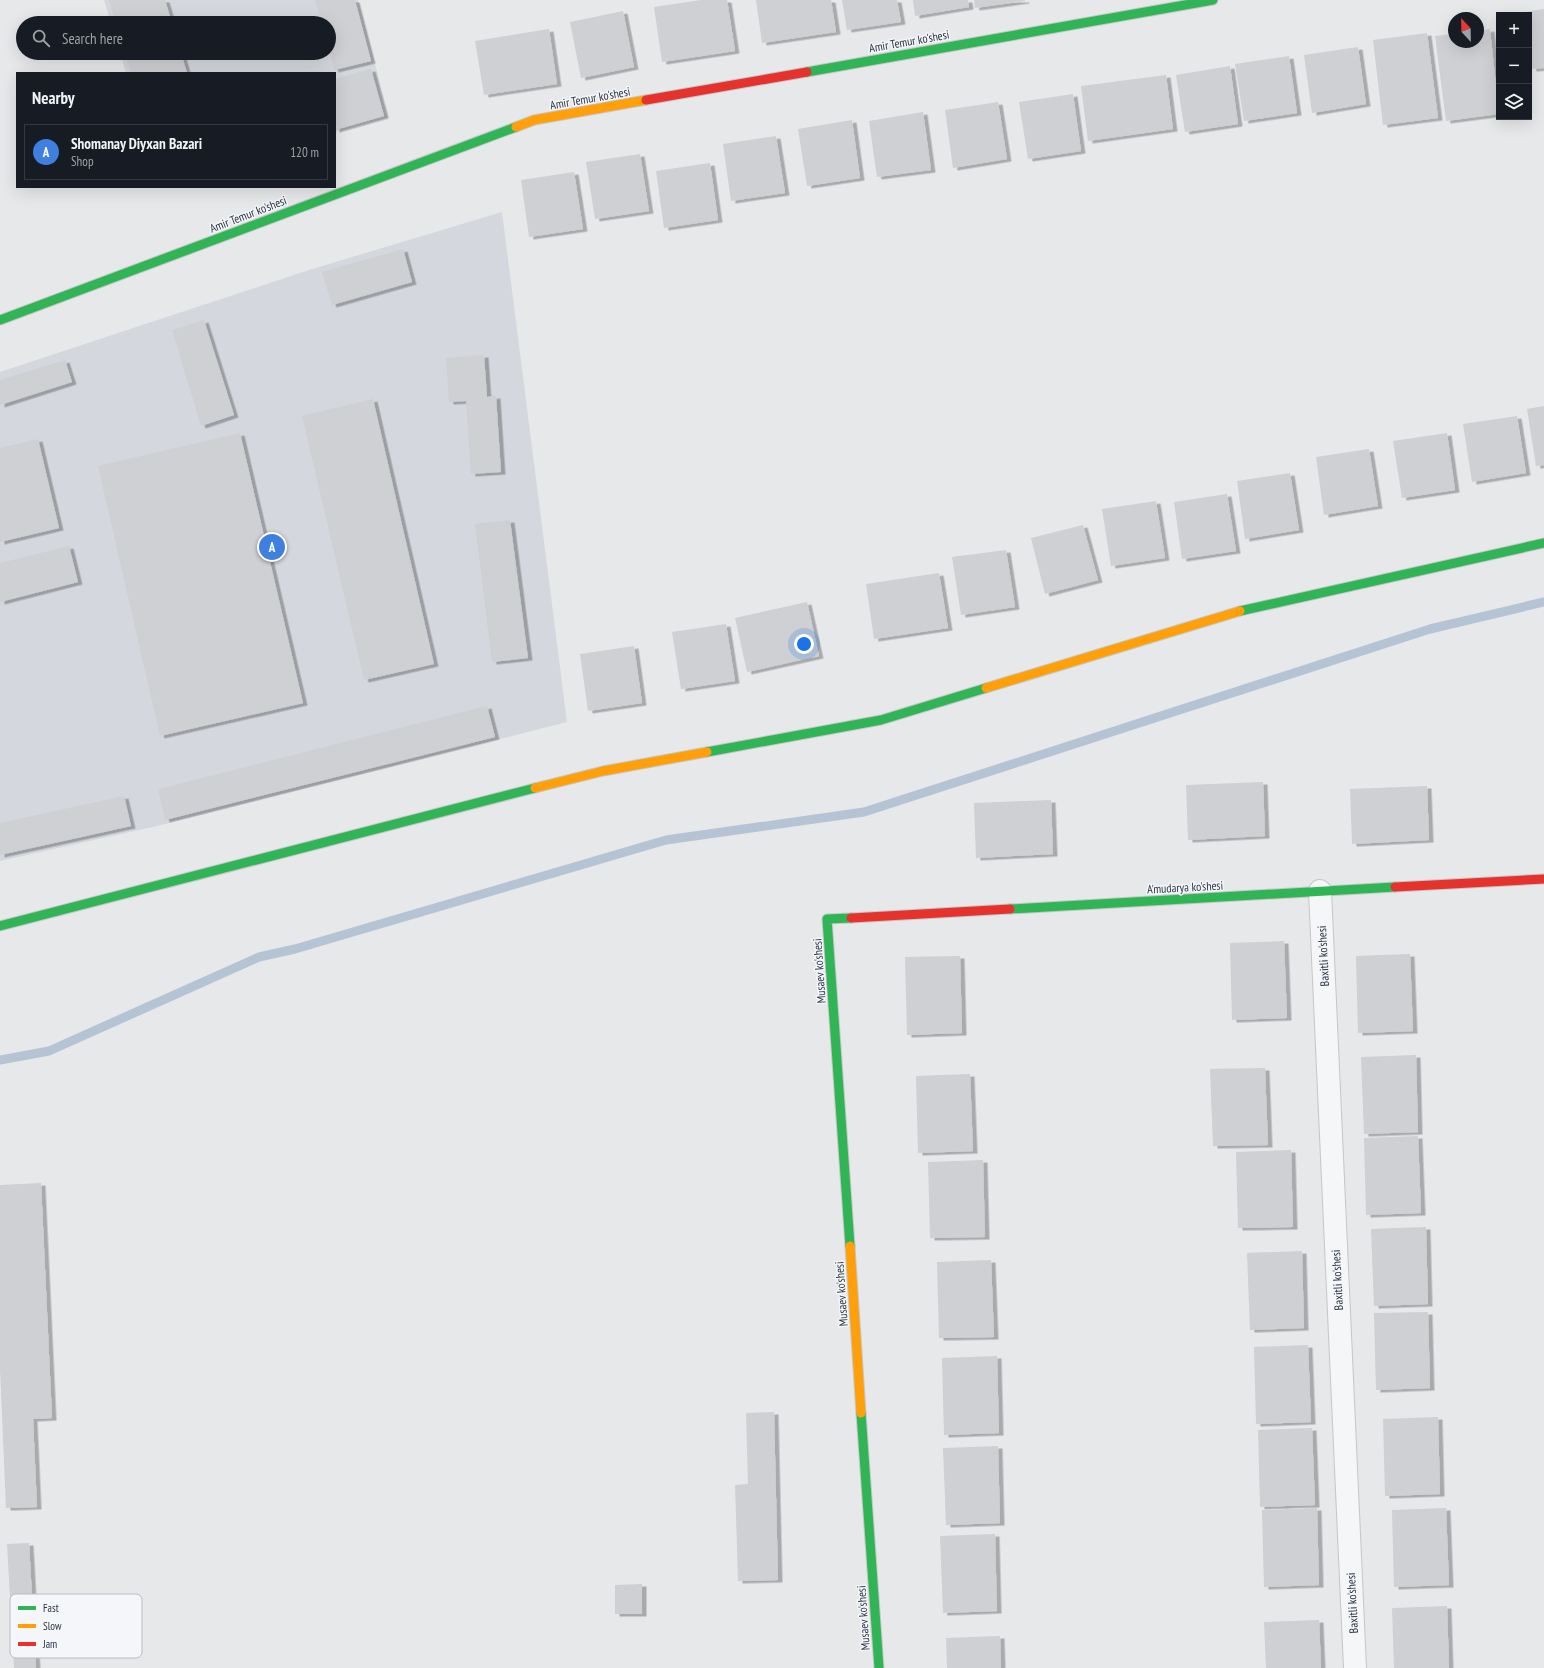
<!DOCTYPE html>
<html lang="en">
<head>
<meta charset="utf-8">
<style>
	body { margin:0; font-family:"PT Sans Narrow",sans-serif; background:#242831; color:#f1f3f6 }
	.controls { position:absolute; right:12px; top:12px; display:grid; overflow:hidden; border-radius:0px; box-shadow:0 4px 16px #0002 }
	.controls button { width:36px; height:36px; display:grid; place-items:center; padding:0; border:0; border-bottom:1px solid #363941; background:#171b24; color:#f1f3f6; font:20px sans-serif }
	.compass { position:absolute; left:1448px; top:12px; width:36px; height:36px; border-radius:50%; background:#171b24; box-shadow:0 4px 16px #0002; rotate:338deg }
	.you { position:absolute; left:804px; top:644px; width:14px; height:14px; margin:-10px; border:3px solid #fff; border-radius:50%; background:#1a73e8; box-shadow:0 0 0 6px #1a73e833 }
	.badge { display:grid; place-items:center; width:26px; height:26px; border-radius:50%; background:#7c3aed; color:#fff; font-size:13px; font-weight:700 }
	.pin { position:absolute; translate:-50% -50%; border:2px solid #fff; box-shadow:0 1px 4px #0006 }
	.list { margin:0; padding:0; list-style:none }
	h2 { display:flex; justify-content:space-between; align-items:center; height:52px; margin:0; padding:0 16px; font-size:17px }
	h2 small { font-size:13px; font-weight:400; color:#9ea1a6 }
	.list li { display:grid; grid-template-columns:26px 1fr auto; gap:12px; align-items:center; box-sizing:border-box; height:56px; margin:0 8px 8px; padding:0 8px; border:1px solid #363941; border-radius:0px }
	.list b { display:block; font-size:15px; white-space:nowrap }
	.list p { margin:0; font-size:13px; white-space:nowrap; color:#9ea1a6 }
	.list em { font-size:13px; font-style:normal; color:#9ea1a6 }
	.icon { flex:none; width:22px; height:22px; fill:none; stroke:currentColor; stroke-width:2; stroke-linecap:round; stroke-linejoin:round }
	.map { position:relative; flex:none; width:1544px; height:1668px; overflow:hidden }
	.search { position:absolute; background:#171b24; box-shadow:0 4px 16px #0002; left:16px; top:16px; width:320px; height:44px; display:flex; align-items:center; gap:10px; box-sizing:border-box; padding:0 14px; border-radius:22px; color:#9ea1a6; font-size:15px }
	.panel { position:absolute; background:#171b24; box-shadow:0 4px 16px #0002; left:16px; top:72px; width:320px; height:116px; border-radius:0px }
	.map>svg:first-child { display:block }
	.built { fill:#d4d7dd }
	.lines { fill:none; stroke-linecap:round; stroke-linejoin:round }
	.stream { stroke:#b4c4d5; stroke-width:9 }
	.building { fill:#ced0d3; filter:url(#shadow) }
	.street-casing { stroke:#c4c6c8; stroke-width:24 }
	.fast-casing { stroke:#c4c6c8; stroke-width:11 }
	.slow-casing { stroke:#c4c6c8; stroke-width:11 }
	.jam-casing { stroke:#c4c6c8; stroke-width:11 }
	.street { stroke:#f5f6f7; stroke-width:22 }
	.fast { stroke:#30b455; stroke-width:9 }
	.slow { stroke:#ff9f0a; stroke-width:9 }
	.jam { stroke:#e5322d; stroke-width:9 }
	.labels { text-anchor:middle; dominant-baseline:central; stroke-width:3; stroke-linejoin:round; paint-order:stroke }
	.street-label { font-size:12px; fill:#2b3445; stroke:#f4f6f9 }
	.key { fill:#f4f6f9; stroke:#b8bcc3; stroke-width:1 }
	.key-label { font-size:11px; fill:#2b3445 }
</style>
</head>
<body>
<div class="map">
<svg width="1544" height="1668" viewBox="0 0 1544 1668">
	<defs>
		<filter id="shadow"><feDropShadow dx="4.5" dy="2.5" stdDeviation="0" flood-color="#0004"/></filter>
	</defs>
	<rect width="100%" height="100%" fill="#e6e8ea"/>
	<g class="built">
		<polygon points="104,0 358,0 389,117 335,132 335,73 126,73 120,53 329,53 329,23 111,23"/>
		<polygon points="502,212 567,722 157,826 0,861 0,372 309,270"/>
	</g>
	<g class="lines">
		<polyline class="stream" points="0,1060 49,1051 259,957 295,949 666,840 864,812 1430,629 1544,602"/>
	</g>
	<g class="building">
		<polygon points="109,0 165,0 172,23 116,23"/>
		<polygon points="315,0 355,0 371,61 334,70 329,50 329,23 322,23"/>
		<polygon points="701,0 727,0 735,51 662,62 654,7"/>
		<polygon points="756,0 831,0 836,32 762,43"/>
		<polygon points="842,0 897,0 901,22 847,30"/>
		<polygon points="913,0 968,0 969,7 915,16"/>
		<polygon points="974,0 1025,0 1025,1 975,8"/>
		<polygon points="1544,9 1544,68 1532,69 1529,47 1529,15 1524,15 1524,12"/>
		<polygon points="623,11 634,67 581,78 570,22"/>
		<polygon points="549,29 557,84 484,95 475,41"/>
		<polygon points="1490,29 1499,114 1446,121 1435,36 1454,34 1454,42 1478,42 1478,31"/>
		<polygon points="1427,33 1438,118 1383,125 1373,40"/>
		<polygon points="1358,47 1366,104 1312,113 1304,55"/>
		<polygon points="125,53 181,53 187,73 131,73"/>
		<polygon points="1289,56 1297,113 1244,121 1235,64"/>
		<polygon points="1230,66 1238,124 1185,132 1176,75"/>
		<polygon points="371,69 384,116 335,130 335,79"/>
		<polygon points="1166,75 1173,129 1088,141 1081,86"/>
		<polygon points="1073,94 1081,151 1028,159 1019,102"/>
		<polygon points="998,102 1007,159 953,168 945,110"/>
		<polygon points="923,112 931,170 877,177 869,121"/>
		<polygon points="852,120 860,178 807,186 798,129"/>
		<polygon points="776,136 785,193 731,201 723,144"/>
		<polygon points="640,154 649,211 595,219 586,162"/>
		<polygon points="710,163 718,220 664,228 656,171"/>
		<polygon points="574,172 583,229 529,237 521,180"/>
		<polygon points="403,249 412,282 332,305 322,272"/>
		<polygon points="204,320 234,415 201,426 172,330"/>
		<polygon points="484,355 487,397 496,396 501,472 471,474 466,401 449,402 446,358"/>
		<polygon points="65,360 72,382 0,405 0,380"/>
		<polygon points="373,399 434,664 364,680 302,416"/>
		<polygon points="1544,406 1544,465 1536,466 1527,409"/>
		<polygon points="1517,416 1526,473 1472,482 1463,424"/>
		<polygon points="240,433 303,703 160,736 98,466"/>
		<polygon points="1447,433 1455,490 1402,498 1393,441"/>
		<polygon points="38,439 59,528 0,542 0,448"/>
		<polygon points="1369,449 1378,506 1324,515 1316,457"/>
		<polygon points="1290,473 1299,530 1245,539 1237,481"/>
		<polygon points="1227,494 1236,551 1182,559 1174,502"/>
		<polygon points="1156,501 1165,558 1111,566 1102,509"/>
		<polygon points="510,520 528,658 492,662 475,524"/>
		<polygon points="1083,525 1098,580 1045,594 1031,538"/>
		<polygon points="69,546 78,582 0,602 0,563"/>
		<polygon points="1006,550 1015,607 961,615 952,557"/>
		<polygon points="939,573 948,628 874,639 866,584"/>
		<polygon points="807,602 819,656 747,672 735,618"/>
		<polygon points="726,624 735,681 681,689 672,632"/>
		<polygon points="634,646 642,703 588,711 580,654"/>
		<polygon points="487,706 495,737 165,820 158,789"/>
		<polygon points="1263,782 1265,836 1188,840 1186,785"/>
		<polygon points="1427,786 1429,840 1352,844 1350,789"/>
		<polygon points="124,796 131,826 0,855 0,823"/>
		<polygon points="1051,800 1053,854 976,858 974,803"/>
		<polygon points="1284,941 1287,1018 1232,1020 1230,943"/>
		<polygon points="1410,954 1413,1031 1358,1033 1356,956"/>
		<polygon points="960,956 962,1033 907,1035 905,957"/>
		<polygon points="1416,1055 1418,1132 1364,1134 1361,1057"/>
		<polygon points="1265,1068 1268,1145 1213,1146 1210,1069"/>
		<polygon points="970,1074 973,1151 918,1153 916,1076"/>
		<polygon points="1418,1136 1421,1213 1366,1215 1364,1138"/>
		<polygon points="1291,1150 1293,1227 1238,1228 1236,1152"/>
		<polygon points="983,1160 985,1237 930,1238 928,1162"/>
		<polygon points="41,1183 52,1418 33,1419 37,1507 6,1508 0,1369 0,1185"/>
		<polygon points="1426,1227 1428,1304 1374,1306 1371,1229"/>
		<polygon points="1302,1251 1304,1328 1250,1330 1247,1253"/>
		<polygon points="991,1260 994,1337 939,1338 937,1262"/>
		<polygon points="1428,1312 1430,1388 1376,1390 1374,1313"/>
		<polygon points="1308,1345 1311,1422 1256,1424 1254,1347"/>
		<polygon points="997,1356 999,1433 944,1435 942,1358"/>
		<polygon points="774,1412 778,1580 738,1581 735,1485 748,1484 746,1413"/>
		<polygon points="1438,1417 1440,1494 1385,1496 1383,1419"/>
		<polygon points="1312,1428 1315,1505 1260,1507 1258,1430"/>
		<polygon points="998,1446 1000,1523 946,1525 943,1448"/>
		<polygon points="1317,1508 1319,1585 1264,1587 1262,1510"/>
		<polygon points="1446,1508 1449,1585 1394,1587 1392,1510"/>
		<polygon points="995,1534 997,1611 943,1613 940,1536"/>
		<polygon points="29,1543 36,1668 14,1668 7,1544"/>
		<polygon points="642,1584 642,1614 615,1614 615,1585"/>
		<polygon points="1447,1606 1449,1668 1394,1668 1392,1608"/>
		<polygon points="1319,1620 1321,1668 1266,1668 1264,1622"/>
		<polygon points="1000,1636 1001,1668 947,1668 946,1638"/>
	</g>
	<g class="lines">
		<defs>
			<polyline id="street" points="1320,891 1355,1668"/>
			<g id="fast">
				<polyline points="807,72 1213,0"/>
				<polyline points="0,320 516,127"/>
				<polyline points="1240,611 1544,543"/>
				<polyline points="707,752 881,720 986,688"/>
				<polyline points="1010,909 1395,887"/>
				<polyline points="0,926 535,788"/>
				<polyline points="850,1246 827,919 851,918"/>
				<polyline points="861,1413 879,1668"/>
			</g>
			<g id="slow">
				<polyline points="516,127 534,120 646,100"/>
				<polyline points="986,688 1240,611"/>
				<polyline points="535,788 603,771 707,752"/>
				<polyline points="850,1246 861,1413"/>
			</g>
			<g id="jam">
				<polyline points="646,100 807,72"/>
				<polyline points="1395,887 1544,879"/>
				<polyline points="851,918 1010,909"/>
			</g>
		</defs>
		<use href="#street" class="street-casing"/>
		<use href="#fast" class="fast-casing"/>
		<use href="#slow" class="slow-casing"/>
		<use href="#jam" class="jam-casing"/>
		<use href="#street" class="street"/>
		<use href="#fast" class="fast"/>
		<use href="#slow" class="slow"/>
		<use href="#jam" class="jam"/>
	</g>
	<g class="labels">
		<g class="street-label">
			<text transform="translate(909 41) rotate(-10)">Amir Temur ko'shesi</text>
			<text transform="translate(590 98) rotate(-10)">Amir Temur ko'shesi</text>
			<text transform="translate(248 214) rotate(-21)">Amir Temur ko'shesi</text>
			<text transform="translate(1185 887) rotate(-3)">A'mudarya ko'shesi</text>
			<text transform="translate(1323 956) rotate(-93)">Baxitli ko'shesi</text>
			<text transform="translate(819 971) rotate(-94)">Musaev ko'shesi</text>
			<text transform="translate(1337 1280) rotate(-93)">Baxitli ko'shesi</text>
			<text transform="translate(841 1294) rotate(-94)">Musaev ko'shesi</text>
			<text transform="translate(1352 1603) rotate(-93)">Baxitli ko'shesi</text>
			<text transform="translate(863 1618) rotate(-94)">Musaev ko'shesi</text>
		</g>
	</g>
	<rect x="10" y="1594" width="132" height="64" rx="6" class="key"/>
	<rect x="18" y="1606" width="18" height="4" fill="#30b455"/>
	<rect x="18" y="1624" width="18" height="4" fill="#ff9f0a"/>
	<rect x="18" y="1642" width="18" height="4" fill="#e5322d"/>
	<g class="key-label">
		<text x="43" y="1612">Fast</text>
		<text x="43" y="1630">Slow</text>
		<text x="43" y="1648">Jam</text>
	</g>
</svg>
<div class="controls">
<button>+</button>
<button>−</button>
<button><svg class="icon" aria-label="layers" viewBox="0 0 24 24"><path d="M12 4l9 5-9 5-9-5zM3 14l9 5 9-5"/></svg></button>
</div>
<svg class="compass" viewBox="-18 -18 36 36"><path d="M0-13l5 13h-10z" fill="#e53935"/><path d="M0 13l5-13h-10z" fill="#9ea1a6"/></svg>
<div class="you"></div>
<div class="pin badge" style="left:272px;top:547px;background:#3f7fe0">A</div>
<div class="search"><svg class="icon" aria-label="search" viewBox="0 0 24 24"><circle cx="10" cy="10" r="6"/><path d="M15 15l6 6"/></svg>Search here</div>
<section class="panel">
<h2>Nearby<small></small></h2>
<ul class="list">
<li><span class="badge" style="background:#3f7fe0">A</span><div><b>Shomanay Diyxan Bazari</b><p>Shop</p></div><em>120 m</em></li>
</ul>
</section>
</div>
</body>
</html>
